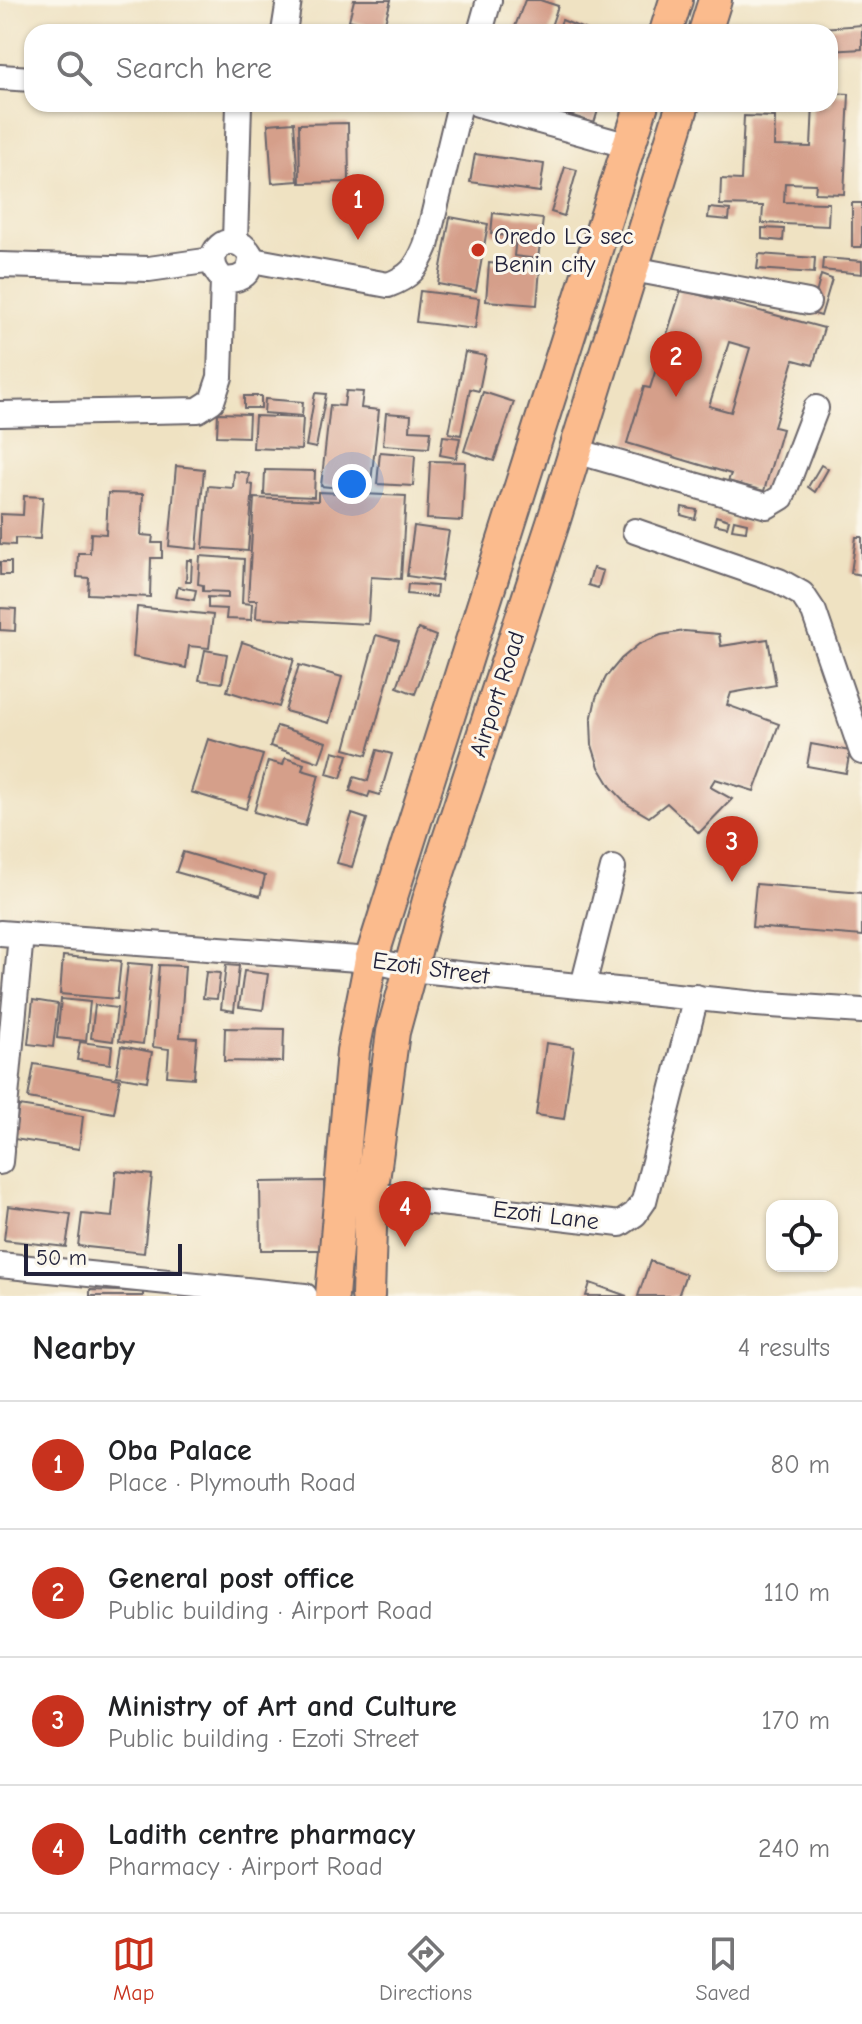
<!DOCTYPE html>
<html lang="en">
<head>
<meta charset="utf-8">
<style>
	body { margin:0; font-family:"Comic Neue",sans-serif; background:#f6f6f6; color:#202124 }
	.controls { position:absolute; right:24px; bottom:24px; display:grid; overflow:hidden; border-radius:16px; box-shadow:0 2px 6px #0004 }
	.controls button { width:72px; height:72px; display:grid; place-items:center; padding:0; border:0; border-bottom:2px solid #e0e0e0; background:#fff; color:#202124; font:40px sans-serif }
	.scale { position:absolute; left:24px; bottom:20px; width:158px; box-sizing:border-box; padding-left:8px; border:4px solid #22223b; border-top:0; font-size:22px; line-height:28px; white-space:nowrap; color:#22223b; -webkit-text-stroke:6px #fbf7ec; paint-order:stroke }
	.you { position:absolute; left:352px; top:484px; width:28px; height:28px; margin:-20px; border:6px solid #fff; border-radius:50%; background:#1a73e8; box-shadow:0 0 0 12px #1a73e833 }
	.badge { display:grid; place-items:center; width:52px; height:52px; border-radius:50%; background:#c8321e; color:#fff; font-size:26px; font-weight:700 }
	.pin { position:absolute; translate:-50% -66px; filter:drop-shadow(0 2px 4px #0008) }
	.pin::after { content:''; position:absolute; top:42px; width:28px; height:24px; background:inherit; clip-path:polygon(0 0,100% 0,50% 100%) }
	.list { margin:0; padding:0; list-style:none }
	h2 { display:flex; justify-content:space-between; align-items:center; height:104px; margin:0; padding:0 32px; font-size:34px }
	h2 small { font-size:26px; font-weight:400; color:#757577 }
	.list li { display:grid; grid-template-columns:52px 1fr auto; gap:24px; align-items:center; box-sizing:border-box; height:128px; padding:0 32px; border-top:2px solid #e0e0e0 }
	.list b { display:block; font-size:30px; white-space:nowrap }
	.list p { margin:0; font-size:26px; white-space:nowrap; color:#757577 }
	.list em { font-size:26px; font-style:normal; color:#757577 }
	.icon { flex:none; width:44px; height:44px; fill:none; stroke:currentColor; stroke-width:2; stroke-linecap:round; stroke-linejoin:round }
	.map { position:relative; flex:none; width:862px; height:1296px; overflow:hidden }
	.search { position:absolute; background:#fff; box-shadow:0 2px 6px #0004; left:24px; right:24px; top:24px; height:88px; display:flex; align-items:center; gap:20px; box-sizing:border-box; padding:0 28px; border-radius:24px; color:#757577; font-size:30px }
	.sheet { height:616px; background:#fff }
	nav { display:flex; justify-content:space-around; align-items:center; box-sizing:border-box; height:112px; border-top:2px solid #e0e0e0; background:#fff; font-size:22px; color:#757577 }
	nav a { display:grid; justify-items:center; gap:4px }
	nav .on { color:#c8321e }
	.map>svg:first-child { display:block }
	.building { fill:#d59f8a; fill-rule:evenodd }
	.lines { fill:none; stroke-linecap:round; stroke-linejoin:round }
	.minor-casing { stroke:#6a656a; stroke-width:28 }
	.major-casing { stroke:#6a656a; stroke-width:36 }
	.minor { stroke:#fff; stroke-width:24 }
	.major { stroke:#fbbb8d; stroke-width:32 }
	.poi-dot { fill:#c8321e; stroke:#fbf7ec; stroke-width:3 }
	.labels { text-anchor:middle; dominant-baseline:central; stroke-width:6; stroke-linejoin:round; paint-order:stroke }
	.poi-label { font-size:24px; fill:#22223b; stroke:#fbf7ec; text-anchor:start }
	.street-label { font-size:24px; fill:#22223b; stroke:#fbf7ec }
</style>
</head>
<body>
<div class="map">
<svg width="862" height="1296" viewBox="0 0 862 1296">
	<rect width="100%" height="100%" fill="#fbf7ec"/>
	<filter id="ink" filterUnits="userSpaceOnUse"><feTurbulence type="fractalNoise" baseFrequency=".0125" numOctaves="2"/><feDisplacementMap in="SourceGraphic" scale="16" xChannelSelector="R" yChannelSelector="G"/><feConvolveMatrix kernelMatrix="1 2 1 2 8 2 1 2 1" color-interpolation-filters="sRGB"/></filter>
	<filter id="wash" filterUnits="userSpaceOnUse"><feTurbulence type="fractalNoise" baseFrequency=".006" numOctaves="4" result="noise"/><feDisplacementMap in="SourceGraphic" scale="32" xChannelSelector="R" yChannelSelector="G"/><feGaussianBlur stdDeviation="1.8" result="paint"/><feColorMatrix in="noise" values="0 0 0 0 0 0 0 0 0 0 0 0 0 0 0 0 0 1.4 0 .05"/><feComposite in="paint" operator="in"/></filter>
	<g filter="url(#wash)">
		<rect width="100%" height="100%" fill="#efe2c2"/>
		<g id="blocks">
			<g class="building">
				<polygon points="354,0 391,0 383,29 349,20"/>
				<polygon points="525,0 540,0 558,6 549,32 513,32"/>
				<polygon points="562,20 591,32 557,32"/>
				<polygon points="862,25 862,49 830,51 830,32 795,32 795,30"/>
				<polygon points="830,93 849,94 844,194 815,193 816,184 785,183 784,202 829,203 828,226 762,223 763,206 720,205 721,179 741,180 744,116 775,117 774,146 811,147 813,104 830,104"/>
				<polygon points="537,104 600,104 594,123"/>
				<polygon points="294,122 298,181 272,183 268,124"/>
				<polygon points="348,123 349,182 300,183 299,124"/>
				<polygon points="475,154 544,164 540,192 470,182"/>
				<polygon points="565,167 577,170 564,216 551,212"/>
				<rect x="852" y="203" width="10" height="44"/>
				<polygon points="709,208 730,210 729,220 708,218"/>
				<polygon points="493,213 543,219 538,259 514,256 516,237 491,234"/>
				<polygon points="450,217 488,224 476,291 438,284"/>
				<polygon points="762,228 784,229 783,241 762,239"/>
				<polygon points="759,254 815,258 814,273 757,269"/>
				<polygon points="823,258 862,261 862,274 822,270"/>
				<polygon points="489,263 540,268 537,305 486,301"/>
				<polygon points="821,275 832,279 821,316 811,313"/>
				<path d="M 681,290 L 824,328 L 813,365 L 794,360 L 774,427 L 782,429 L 764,491 L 728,481 L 731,474 L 627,443 L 644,387 L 650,388 ZM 729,342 L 750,348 L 731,412 L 709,406 Z"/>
				<polygon points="420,291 479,298 475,329 416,322"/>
				<polygon points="465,352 486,356 479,391 470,389 461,435 449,433"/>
				<polygon points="346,391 363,392 361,408 379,410 370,491 321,486 330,405 344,406"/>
				<polygon points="483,392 514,402 494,461 464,451"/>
				<polygon points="315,393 326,394 316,448 306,446"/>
				<rect x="244" y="396" width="17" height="12"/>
				<polygon points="265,399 303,402 302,416 264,413"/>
				<polygon points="218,413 249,414 248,437 217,436"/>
				<polygon points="386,413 411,415 410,430 431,431 429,448 383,445"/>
				<polygon points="255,416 303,418 301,450 253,448"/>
				<polygon points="443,436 460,438 456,458 440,455"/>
				<polygon points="380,452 415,455 413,486 377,484"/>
				<polygon points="430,461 465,462 462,521 427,519"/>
				<polygon points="821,465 828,469 815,492 808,487"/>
				<polygon points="176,466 204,469 197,549 169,546"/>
				<polygon points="265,470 315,471 314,497 264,495"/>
				<polygon points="234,471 249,473 248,484 253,485 248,551 203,548 208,486 233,488"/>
				<polygon points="318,492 406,496 401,579 371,577 368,624 256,618 257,600 248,600 254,498 318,501"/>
				<polygon points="108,493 143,494 141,535 153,536 152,543 162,543 162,558 151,558 150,597 88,594 89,578 77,577 78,553 90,553 91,533 106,534"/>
				<polygon points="24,496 43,497 40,539 15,538 15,545 0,544 0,514 23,515"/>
				<polygon points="682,507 697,510 695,519 681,515"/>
				<polygon points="716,516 729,520 727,527 714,524"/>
				<polygon points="734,520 747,523 746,531 732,529"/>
				<polygon points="414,526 449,531 441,581 407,576"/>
				<polygon points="856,537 862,537 862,575 851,573"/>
				<polygon points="200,556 244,559 242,603 252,604 251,620 226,619 227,609 208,608 208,597 228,598 228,592 203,591 203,585 198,584"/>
				<polygon points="187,560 192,560 191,581 186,581"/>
				<rect x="0" y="562" width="11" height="13"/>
				<polygon points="593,568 603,571 598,588 588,585"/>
				<polygon points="408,584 437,586 436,597 407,594"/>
				<polygon points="178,587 196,590 194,600 176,597"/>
				<polygon points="137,607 213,615 209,648 189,646 186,668 133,657"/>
				<polygon points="0,608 16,609 15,631 0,630"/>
				<polygon points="418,629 436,636 415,694 397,687"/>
				<polygon points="684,631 719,634 721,646 768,639 776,685 731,693 727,705 779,724 754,791 715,779 710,787 732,799 699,833 667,803 649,817 627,804 611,787 599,767 592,745 591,721 596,698 606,677 621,659 639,644 661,635"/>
				<polygon points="376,635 399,641 367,755 345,749"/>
				<polygon points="242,642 294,659 279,707 227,691"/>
				<polygon points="205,650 227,654 222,683 199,680"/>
				<polygon points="299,665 342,677 329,723 285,711"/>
				<polygon points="277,726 326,742 319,762 270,746"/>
				<polygon points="208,739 263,755 246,809 191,792"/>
				<polygon points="811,744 850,751 846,773 807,766"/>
				<polygon points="377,750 392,754 380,795 370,792 368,797 350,791 354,777 368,781"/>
				<polygon points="333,751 348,755 341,778 327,774"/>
				<polygon points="285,758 304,764 302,770 319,775 305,826 254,812 268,761 283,765"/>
				<polygon points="352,814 367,819 352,867 337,863"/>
				<polygon points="183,852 265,876 260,896 176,872"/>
				<polygon points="756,884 862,893 862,936 752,927"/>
				<polygon points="63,956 121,961 117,999 60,994"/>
				<polygon points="128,963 152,965 143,1044 119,1041"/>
				<polygon points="159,965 185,966 180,1037 197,1038 194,1078 167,1076 169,1049 153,1047"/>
				<polygon points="226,965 239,966 234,1011 221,1009"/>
				<polygon points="244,971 268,974 263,1010 239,1007"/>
				<polygon points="206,972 220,973 217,999 203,998"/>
				<polygon points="61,999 90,1002 86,1041 57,1038"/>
				<polygon points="33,1000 58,1004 53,1047 28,1044"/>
				<polygon points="95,1005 117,1008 113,1041 91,1038"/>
				<polygon points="225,1028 284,1029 283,1062 224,1061"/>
				<polygon points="80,1042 112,1046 110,1064 77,1060"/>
				<polygon points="546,1043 574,1047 564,1119 536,1115"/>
				<polygon points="121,1046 152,1052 147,1081 116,1076"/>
				<polygon points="34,1064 120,1079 114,1113 28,1098"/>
				<polygon points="19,1106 83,1116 79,1149 14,1139"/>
				<polygon points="116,1171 152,1175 144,1253 78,1246 82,1214 112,1217"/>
				<polygon points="324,1181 324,1250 261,1250 260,1182"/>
				<polygon points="8,1206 71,1214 66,1247 4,1240"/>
				<polygon points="650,1261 686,1274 678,1296 638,1296"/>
				<polygon points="590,1283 627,1296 586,1296"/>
				<polygon points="90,1290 143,1292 143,1296 90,1296"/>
			</g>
		</g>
	</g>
	<g filter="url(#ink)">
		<use href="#blocks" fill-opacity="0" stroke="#6a656a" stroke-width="2"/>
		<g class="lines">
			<defs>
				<g id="minor">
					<polyline points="284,32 289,0"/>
					<polyline points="480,32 489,0"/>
					<polyline points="0,77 32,79"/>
					<polyline points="478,104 629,146"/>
					<polyline points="235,241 239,104"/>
					<path d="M 252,260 L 388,285 C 410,277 417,268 426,246 L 460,104"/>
					<polyline points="0,265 149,269 212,260"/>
					<polyline points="633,269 808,302"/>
					<path d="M 0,414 L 198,410 L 212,401 L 220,377 L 223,279 C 196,254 232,225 250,254 C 254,272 241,282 223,279"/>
					<polyline points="576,451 767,506 782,497 816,408"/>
					<polyline points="635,531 779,581 802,594 814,612 862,752"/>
					<polyline points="0,933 371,960 410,969 756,1004 862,1011"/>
					<polyline points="583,986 613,868"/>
					<polyline points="0,1162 21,935"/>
					<polyline points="371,1195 620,1224 635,1214 644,1201 696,997"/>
					<polyline points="0,1265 305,1296"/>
				</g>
				<g id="major">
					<polyline points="666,32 676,0"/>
					<polyline points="705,32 715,0"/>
					<polyline points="332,1296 353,1051 371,960 642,104"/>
					<polyline points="368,1296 371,1195 393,1032 429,900 553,523 683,104"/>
				</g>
			</defs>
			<use href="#minor" class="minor-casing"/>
			<use href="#major" class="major-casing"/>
			<use href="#minor" class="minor"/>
			<use href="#major" class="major"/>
		</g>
	</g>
	<circle class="poi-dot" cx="478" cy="250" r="8"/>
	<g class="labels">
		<g class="poi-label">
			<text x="494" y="236">Oredo LG sec<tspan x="494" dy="28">Benin city</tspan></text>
		</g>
		<g class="street-label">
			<text transform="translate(497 694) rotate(-72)">Airport Road</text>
			<text transform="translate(431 968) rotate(8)">Ezoti Street</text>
			<text transform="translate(546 1215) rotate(7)">Ezoti Lane</text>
		</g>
	</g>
</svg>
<div class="controls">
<button><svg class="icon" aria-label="locate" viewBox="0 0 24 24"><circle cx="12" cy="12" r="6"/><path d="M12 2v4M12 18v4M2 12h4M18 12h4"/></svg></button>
</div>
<div class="scale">50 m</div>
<div class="you"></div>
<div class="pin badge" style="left:358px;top:240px">1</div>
<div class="pin badge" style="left:676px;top:397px">2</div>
<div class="pin badge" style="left:732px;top:882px">3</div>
<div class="pin badge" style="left:405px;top:1247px">4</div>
<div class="search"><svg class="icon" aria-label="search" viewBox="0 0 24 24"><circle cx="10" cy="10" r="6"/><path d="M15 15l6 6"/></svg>Search here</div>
</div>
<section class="sheet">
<h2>Nearby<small>4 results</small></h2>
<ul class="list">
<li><span class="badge">1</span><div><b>Oba Palace</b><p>Place · Plymouth Road</p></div><em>80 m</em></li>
<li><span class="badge">2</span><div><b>General post office</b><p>Public building · Airport Road</p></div><em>110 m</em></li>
<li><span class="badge">3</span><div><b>Ministry of Art and Culture</b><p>Public building · Ezoti Street</p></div><em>170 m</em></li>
<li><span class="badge">4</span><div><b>Ladith centre pharmacy</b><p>Pharmacy · Airport Road</p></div><em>240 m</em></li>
</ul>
</section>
<nav>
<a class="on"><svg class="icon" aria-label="map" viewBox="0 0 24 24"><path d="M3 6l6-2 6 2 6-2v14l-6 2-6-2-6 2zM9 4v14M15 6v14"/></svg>Map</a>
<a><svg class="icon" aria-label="directions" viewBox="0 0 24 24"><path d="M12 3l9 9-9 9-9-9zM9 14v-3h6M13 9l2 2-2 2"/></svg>Directions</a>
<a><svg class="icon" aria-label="saved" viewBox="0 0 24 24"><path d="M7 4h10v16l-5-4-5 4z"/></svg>Saved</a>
</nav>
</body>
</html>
